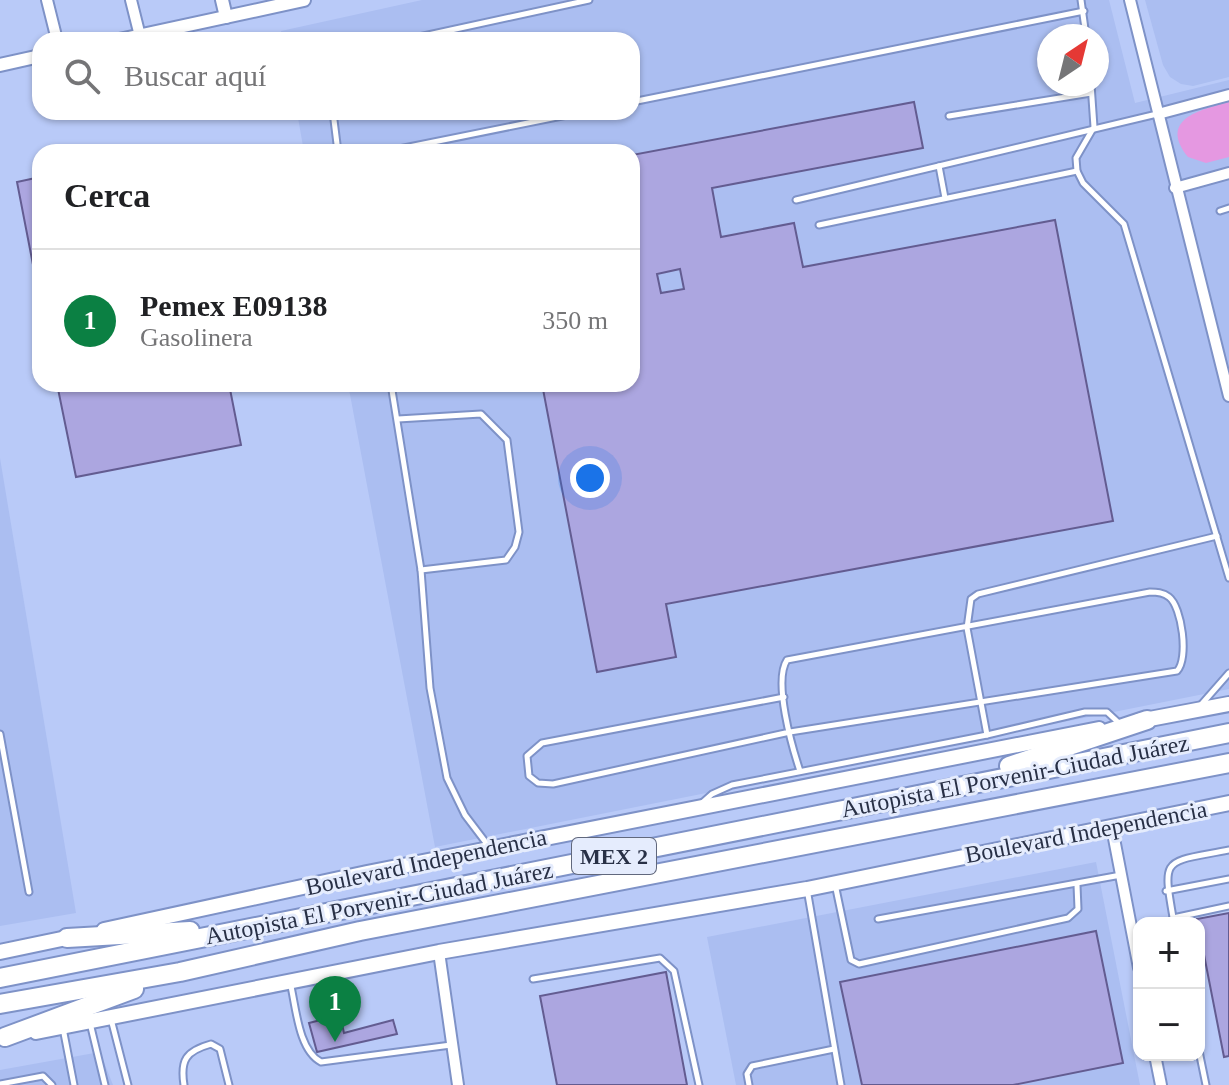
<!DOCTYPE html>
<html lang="es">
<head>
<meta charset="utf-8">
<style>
	body { margin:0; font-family:Georgia,serif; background:#f6f6f6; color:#202124 }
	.controls { position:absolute; right:24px; bottom:24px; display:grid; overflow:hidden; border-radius:16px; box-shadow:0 2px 6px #0004 }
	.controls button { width:72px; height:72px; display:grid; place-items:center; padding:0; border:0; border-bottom:2px solid #e0e0e0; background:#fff; color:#202124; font:40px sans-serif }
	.compass { position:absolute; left:1037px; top:24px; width:72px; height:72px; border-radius:50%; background:#fff; box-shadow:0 2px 6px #0004; rotate:35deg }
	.you { position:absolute; left:590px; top:478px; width:28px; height:28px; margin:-20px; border:6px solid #fff; border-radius:50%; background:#1a73e8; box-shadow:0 0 0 12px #1a73e833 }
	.badge { display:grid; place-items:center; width:52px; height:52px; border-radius:50%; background:#0b8043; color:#fff; font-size:26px; font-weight:700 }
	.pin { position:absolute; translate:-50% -66px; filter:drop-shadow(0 2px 4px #0008) }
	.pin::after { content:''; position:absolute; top:42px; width:28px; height:24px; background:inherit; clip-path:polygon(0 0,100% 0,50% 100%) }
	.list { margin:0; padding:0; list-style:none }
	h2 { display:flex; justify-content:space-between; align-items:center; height:104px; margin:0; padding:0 32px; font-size:34px }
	h2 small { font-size:26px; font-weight:400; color:#757577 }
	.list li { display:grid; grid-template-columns:52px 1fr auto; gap:24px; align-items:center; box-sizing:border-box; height:144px; padding:0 32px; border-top:2px solid #e0e0e0 }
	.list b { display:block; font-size:30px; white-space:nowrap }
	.list p { margin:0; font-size:26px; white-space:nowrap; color:#757577 }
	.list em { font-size:26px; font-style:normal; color:#757577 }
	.icon { flex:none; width:44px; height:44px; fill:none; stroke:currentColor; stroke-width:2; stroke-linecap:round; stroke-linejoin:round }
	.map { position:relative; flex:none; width:1229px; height:1085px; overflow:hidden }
	.search { position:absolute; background:#fff; box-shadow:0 2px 6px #0004; left:32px; top:32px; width:608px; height:88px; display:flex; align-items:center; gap:20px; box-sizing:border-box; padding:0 28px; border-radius:24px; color:#757577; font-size:30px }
	.panel { position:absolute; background:#fff; box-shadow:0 2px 6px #0004; left:32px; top:144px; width:608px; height:248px; border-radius:24px }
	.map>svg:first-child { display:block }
	.built { fill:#abbef1; fill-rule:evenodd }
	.green { fill:#e598e1 }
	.building { fill:#aca6e0; stroke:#635c91; stroke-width:2; fill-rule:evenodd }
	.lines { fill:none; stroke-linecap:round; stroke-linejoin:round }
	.service-casing { stroke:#7e92c7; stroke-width:9 }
	.minor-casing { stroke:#7e92c7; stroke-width:14 }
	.tertiary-casing { stroke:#7e92c7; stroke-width:16 }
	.secondary-casing { stroke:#7e92c7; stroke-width:18 }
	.trunk-casing { stroke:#7e92c7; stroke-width:22 }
	.service { stroke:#fff; stroke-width:5 }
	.minor { stroke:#fff; stroke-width:10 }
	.tertiary { stroke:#fff; stroke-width:12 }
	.secondary { stroke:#fff; stroke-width:14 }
	.trunk { stroke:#fff; stroke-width:18 }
	.labels { text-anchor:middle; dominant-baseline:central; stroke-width:6; stroke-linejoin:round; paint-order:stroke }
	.shield { fill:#e5ecfd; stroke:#61687d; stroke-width:2 }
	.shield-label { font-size:22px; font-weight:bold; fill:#283046 }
	.street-label { font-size:24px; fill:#283046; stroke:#e5ecfd }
</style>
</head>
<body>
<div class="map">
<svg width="1229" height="1085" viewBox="0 0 1229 1085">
	<rect width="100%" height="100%" fill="#b9caf8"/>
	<g class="built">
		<path d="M 422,0 L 1109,0 L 1135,103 L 1229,80 L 1229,689 L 435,847 L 348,384 L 632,384 L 632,152 L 304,152 L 297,112 L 632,112 L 632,40 L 283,40 L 281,31 ZM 1049,36 L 1097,36 L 1097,84 L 1049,84 Z"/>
		<polygon points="1145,0 1229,0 1229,77 1193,86 1181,84 1170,77 1163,65"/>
		<polygon points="0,458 76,913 0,926"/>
		<polygon points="1096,862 1140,1085 736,1085 707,937"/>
		<polygon points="100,1052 113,1085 0,1085 0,1070"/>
	</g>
	<path class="green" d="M 1229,102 L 1229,157 L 1206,163 L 1188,157 C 1158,119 1200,110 1229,102 Z"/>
	<g class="building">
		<path d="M 914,102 L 923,148 L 712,188 L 721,237 L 794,223 L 803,267 L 1055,220 L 1113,521 L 666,604 L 676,657 L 597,672 L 542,384 L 632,384 L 632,155 ZM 680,269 L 684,289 L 661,293 L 657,274 Z"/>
		<polygon points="40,177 40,275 35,275 17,182"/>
		<polygon points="57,384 229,384 241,445 76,477"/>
		<polygon points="1229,913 1229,1056 1224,1057 1197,919"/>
		<polygon points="1096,931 1123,1063 1013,1085 862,1085 840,982"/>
		<polygon points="666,972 687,1085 557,1085 540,996"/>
		<polygon points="340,1015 344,1033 393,1020 397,1034 317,1052 309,1023"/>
	</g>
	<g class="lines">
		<defs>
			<g id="service">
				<polyline points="1081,0 1086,36"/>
				<polyline points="405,40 589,0"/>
				<polyline points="1091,84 1094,127 1076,158 1077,171 1083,183 1124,224 1229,578"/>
				<polyline points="632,102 1084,11"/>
				<polyline points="333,112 338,152"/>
				<polyline points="949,116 1091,93"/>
				<polyline points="384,152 582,112"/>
				<polyline points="939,166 945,198"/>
				<polyline points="796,200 1157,114"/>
				<polyline points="1220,211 1229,208"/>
				<polyline points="819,225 1077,171"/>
				<polyline points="391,384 421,570 430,688 447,778 465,815 490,848"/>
				<polyline points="398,419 481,414 507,440 519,532 515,547 506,560 421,570"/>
				<path d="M 784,697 L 542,743 L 527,756 L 529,776 L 538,783 L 553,784 L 790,732 L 1177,671 C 1189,659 1182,607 1169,597 C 1163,592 1156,592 1150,592 L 787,660 C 773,681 792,747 800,771"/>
				<polyline points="1200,706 1229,673"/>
				<polyline points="0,734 29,892"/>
				<polyline points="987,735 967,628 971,599 978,594 1217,536"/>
				<polyline points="703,802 712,794 732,785 987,735 1085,712 1107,712 1120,724"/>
				<polyline points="835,884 851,960 859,964 1068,918 1078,909 1077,885"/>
				<polyline points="807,889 841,1085"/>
				<polyline points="1166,891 1229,879"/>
				<polyline points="1173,918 1229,906"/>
				<polyline points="878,919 1121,875"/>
				<path d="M 1174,923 C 1162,855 1162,863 1229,850"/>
				<polyline points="533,979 660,958 674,971 699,1085"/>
				<path d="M 290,982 C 296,1006 298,1050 321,1062 L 451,1045"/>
				<polyline points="111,1019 128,1085"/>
				<polyline points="90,1023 105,1085"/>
				<polyline points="63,1028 74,1085"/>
				<polyline points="1199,1051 1206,1085"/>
				<polyline points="0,1084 43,1076 52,1085"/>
				<path d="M 184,1085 C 180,1060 186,1051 211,1044 L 220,1049 L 229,1085"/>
				<polyline points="749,1085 747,1074 752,1066 834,1049"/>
			</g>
			<g id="minor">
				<polyline points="47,0 57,40"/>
				<polyline points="131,0 140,36"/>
				<polyline points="1130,0 1229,396"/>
				<polyline points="1158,114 1229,95"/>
				<polyline points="1175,188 1229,173"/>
				<polyline points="1112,828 1139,968"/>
				<polyline points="439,952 458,1085"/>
				<polyline points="1155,1055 1161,1085"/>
			</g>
			<g id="tertiary">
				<polyline points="222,0 226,17"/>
				<polyline points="119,40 304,0"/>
				<polyline points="0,65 40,56"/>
			</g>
			<g id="secondary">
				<polyline points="1139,721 1229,704"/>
				<polyline points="104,930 367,873 1099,729"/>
				<polyline points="0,952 76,936"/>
				<polyline points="36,1032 439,952 807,889 1229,803"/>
			</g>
			<g id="trunk">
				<polyline points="1009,766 1147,720"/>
				<polyline points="67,938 190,931"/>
				<polyline points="0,978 1229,733"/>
				<polyline points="0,1004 180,972 360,931 1229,763"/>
				<polyline points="5,1037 134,989"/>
			</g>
		</defs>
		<use href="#service" class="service-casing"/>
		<use href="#minor" class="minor-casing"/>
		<use href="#tertiary" class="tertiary-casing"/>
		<use href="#secondary" class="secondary-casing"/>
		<use href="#trunk" class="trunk-casing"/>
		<use href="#service" class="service"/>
		<use href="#minor" class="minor"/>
		<use href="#tertiary" class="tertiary"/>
		<use href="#secondary" class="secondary"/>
		<use href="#trunk" class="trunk"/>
	</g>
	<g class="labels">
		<rect class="shield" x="572" y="838" width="84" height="36" rx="6"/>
		<g class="shield-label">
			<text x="614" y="856">MEX 2</text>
		</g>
		<g class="street-label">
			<text transform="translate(1015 776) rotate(-11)">Autopista El Porvenir-Ciudad Juárez</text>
			<text transform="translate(1086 832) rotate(-11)">Boulevard Independencia</text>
			<text transform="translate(426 862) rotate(-12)">Boulevard Independencia</text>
			<text transform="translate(379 903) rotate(-11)">Autopista El Porvenir-Ciudad Juárez</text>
		</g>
	</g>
</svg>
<div class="controls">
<button>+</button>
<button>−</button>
</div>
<svg class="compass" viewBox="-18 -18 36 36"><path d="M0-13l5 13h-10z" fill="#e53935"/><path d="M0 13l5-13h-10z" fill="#757577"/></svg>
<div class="you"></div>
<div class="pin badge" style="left:335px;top:1042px">1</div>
<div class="search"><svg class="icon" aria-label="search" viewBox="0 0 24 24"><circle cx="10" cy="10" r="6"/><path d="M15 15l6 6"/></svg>Buscar aquí</div>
<section class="panel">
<h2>Cerca<small></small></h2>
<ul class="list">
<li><span class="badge">1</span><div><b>Pemex E09138</b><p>Gasolinera</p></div><em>350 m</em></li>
</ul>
</section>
</div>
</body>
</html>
